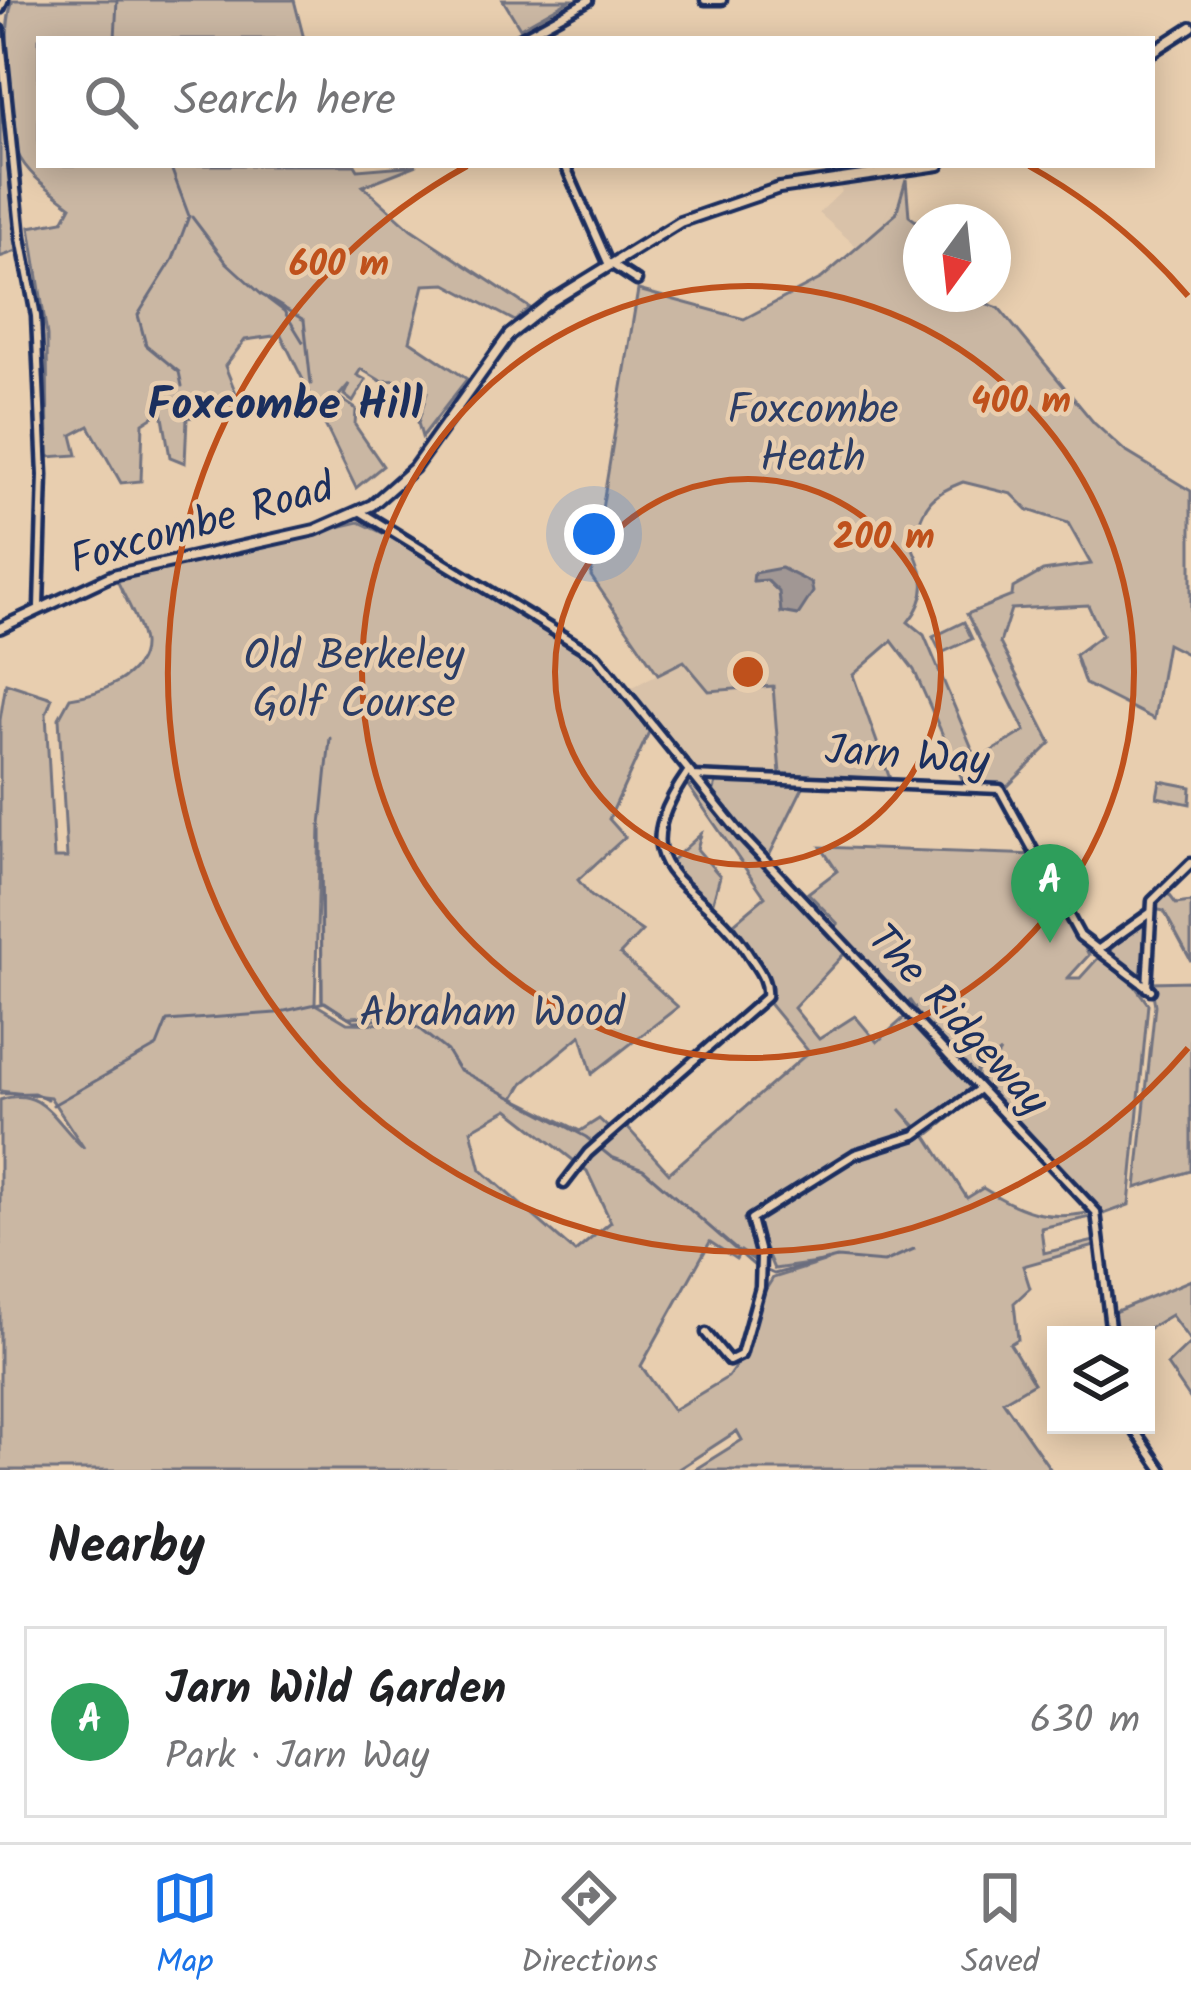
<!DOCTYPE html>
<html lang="en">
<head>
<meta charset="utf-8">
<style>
	body { margin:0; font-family:Kalam,sans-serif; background:#f6f6f6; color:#202124 }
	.controls { position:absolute; right:36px; bottom:36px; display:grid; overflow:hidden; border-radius:0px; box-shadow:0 6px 30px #0003 }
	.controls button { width:108px; height:108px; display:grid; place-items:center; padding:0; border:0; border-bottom:3px solid #e0e0e0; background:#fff; color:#202124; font:60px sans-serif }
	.compass { position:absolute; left:903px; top:204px; width:108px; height:108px; border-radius:50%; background:#fff; box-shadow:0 6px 30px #0003; rotate:195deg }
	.you { position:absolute; left:594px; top:534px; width:42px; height:42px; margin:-30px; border:9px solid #fff; border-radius:50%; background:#1a73e8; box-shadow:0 0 0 18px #1a73e833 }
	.badge { display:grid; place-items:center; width:78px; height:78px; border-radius:50%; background:#1a73e8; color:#fff; font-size:39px; font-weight:700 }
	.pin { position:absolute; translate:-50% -99px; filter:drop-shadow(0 3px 6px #0008) }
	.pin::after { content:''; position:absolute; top:63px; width:42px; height:36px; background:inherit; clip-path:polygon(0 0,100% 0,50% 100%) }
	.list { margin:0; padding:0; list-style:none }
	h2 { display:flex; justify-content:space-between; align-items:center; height:156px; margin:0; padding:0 48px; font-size:51px }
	h2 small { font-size:39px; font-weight:400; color:#757577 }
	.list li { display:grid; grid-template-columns:78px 1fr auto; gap:36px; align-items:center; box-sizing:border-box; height:192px; margin:0 24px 24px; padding:0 24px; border:3px solid #e0e0e0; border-radius:0px }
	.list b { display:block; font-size:45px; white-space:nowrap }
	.list p { margin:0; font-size:39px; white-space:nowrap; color:#757577 }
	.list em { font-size:39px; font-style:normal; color:#757577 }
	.icon { flex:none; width:66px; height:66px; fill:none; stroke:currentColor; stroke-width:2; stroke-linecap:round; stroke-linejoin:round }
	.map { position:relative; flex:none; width:1191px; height:1470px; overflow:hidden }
	.search { position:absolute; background:#fff; box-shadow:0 6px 30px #0003; left:36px; right:36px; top:36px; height:132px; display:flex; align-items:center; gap:30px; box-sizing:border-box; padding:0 42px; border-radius:0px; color:#757577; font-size:45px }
	.sheet { height:372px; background:#fff }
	nav { display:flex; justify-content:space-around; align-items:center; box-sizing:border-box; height:168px; border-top:3px solid #e0e0e0; background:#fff; font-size:33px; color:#757577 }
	nav a { display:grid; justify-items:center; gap:6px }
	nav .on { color:#1a73e8 }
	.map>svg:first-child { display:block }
	.built { fill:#d9c2a9 }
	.green { fill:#cab7a3; stroke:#727380; stroke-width:3; fill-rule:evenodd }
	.water { fill:#a19794; stroke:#6b6d7e; stroke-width:3 }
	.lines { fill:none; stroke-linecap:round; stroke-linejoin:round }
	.stream { stroke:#6b6d7e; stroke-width:3 }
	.street-casing { stroke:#1b2f5e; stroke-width:15 }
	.secondary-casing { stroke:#1b2f5e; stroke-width:16 }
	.street { stroke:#e8ceaf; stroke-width:6 }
	.secondary { stroke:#e8ceaf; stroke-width:8 }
	.ring { fill:none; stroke:#bf511c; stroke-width:6 }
	.labels { text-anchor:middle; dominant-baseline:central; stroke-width:9; stroke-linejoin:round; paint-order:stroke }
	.park-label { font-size:42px; fill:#2c3d65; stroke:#e8ceaf }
	.street-label { font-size:42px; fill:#1b2f5e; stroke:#e8ceaf }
	.neighbourhood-label { font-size:45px; font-weight:bold; fill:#1b2f5e; stroke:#e8ceaf }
	.centre { fill:#bf511c; stroke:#e8ceaf; stroke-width:6 }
	.ring-label { font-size:36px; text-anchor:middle; font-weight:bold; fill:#bf511c; stroke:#e8ceaf; stroke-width:9; stroke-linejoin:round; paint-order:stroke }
</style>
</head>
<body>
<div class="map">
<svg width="1191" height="1470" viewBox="0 0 1191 1470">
	<rect width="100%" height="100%" fill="#e8ceaf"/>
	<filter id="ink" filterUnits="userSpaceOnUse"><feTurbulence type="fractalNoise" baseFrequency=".00833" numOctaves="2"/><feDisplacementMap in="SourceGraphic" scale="24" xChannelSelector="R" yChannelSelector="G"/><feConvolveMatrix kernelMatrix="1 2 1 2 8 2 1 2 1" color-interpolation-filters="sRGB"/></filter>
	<g filter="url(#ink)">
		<g class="built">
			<polygon points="906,179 897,214 857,247 819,213 842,191 837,185"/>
			<polygon points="684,660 709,691 774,686 780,774 695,773 631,688"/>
		</g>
		<g class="green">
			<path d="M 13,0 L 294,0 L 304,39 L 39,39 L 39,165 L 355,165 L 358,170 L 417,165 L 363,186 L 411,229 L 530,308 L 515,321 L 446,284 L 424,285 L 410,341 L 467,379 L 422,437 L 418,423 L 427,392 L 409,380 L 418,388 L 405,405 L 396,398 L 408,380 L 381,381 L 361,369 L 357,375 L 366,380 L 353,402 L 344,395 L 349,384 L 338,397 L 356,409 L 355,425 L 383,466 L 356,488 L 281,335 L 245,340 L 225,366 L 242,408 L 187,418 L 185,463 L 170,457 L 162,411 L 143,423 L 141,481 L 121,483 L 89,426 L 72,435 L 77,455 L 48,457 L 47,335 L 30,227 L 63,221 L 71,206 C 51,190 28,176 17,152 C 6,126 2,25 13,0 Z"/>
			<polygon points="503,0 570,0 520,28"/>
			<polygon points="0,94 17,251 0,257"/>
			<path d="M 906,179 L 909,216 L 921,225 L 921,294 L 975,294 L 976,300 L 999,308 L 1094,423 L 1125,451 L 1191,491 L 1191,656 L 1167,644 L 1154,719 L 1085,684 L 1075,655 L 1102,635 L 1088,605 L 1011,609 L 1000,643 L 1051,743 L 1001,793 L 967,790 L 914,670 L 892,641 L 853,675 L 890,779 L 780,774 L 773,686 L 709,691 L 684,661 L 658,674 L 591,576 L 638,290 L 744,319 L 822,278 L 896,214 ZM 963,482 L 1012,494 L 1028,510 L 1068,523 L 1091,564 L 1043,571 L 1013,588 L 1012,596 L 967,614 L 1025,731 L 977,760 L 924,635 L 908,622 C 931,594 925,575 911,544 C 926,507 924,497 963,482 ZM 782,568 L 811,583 L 781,612 L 780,592 L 766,580 L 767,572 Z"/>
			<path d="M 359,522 C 435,557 563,622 618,685 C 630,699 639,717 649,732 L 609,819 L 625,837 L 578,880 L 591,896 L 642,931 L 620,954 L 678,1007 L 592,1074 L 581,1035 L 523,1083 L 514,1098 L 580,1131 L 599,1119 L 616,1135 L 626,1126 L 669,1173 L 809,1052 L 767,1001 L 769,981 L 734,923 L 765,897 L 685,781 L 691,780 L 830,931 L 838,924 L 808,893 L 837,871 L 821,847 L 1035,855 L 1089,955 L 1068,978 L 1080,978 L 1099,957 L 1135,986 L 1148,1004 L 1129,1205 L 1101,1215 L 978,1086 L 1000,1052 L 977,1071 L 977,1096 L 927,1136 L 967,1198 L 983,1188 C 1021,1212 1048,1222 1091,1212 L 1091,1217 L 1041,1228 L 1044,1253 L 1094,1241 L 1095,1246 L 1023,1266 L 1030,1288 L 1014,1303 L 1018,1339 L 1010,1344 L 1034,1383 L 1003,1401 L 1051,1470 L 694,1470 L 742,1440 L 737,1431 L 677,1470 L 0,1470 L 0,1100 C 44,1084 56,1125 84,1148 L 50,1097 L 0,1091 L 0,720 L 6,683 L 52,698 L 46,714 L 54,858 L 67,858 L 59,718 L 70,698 C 95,695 145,678 143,643 C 141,624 124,597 116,578 ZM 320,825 L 322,1001 L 348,1017 L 398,1015 L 393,1024 L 347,1023 L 315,1004 ZM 844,954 L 901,1010 L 910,1001 L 915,1008 L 877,1042 L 855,1016 L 819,1039 L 794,1008 ZM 508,1109 L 587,1171 L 611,1222 L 575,1252 L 481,1170 L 471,1130 ZM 900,1109 L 925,1136 L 856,1156 L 754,1223 L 774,1269 L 824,1262 L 773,1278 L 759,1300 L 747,1350 L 728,1377 L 673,1410 L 641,1366 L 710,1242 L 736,1259 L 741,1251 L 757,1262 L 744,1219 L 831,1163 L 919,1131 Z"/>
			<polygon points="964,622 972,639 941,653 933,637"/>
			<polygon points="1160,781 1191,787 1190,804 1157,797"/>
			<polygon points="734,782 804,785 768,858 713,793 716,783"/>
			<polygon points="701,834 697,849 720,876 712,905 667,865"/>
			<polygon points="1165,889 1176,904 1191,902 1191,961 1164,911 1154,909"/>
			<polygon points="1147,924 1144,978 1141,981 1109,951 1134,926"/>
			<polygon points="1191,981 1191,1171 1136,1188 1155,1005 1151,982"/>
			<polygon points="1191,1280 1191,1342 1171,1315 1138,1335 1115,1335 1114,1312"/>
			<polygon points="1191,1342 1191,1400 1167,1365"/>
		</g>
		<polygon class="water" points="781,568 811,583 813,592 798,615 781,612 779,592 767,580 753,581 754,573"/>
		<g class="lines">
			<g class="stream">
				<polyline points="115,39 117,0"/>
				<polyline points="170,165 189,216 173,259 138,315 146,345 179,372 182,386"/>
				<polyline points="192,217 226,262 262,295 304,320 311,384"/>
				<polyline points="268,299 284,311 303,342"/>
				<polyline points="322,1000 321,825 330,738"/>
				<polyline points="0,1094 34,1093 47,1099"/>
				<polyline points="53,1105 157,1046 167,1021 276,1013 325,1002 354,1021 392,1019 418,1028 447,1051 458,1069 586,1137 611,1157 643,1169 756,1267"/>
				<polyline points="765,1270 774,1274 837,1258 884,1262 914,1249"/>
			</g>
			<defs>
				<g id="street">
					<polyline points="705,0 722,0"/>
					<polyline points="0,9 4,0"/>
					<polyline points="0,30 21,238 36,316 43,475 39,606"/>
					<polyline points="518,39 589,0"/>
					<polyline points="565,165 609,265"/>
					<polyline points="611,264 637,281"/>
					<polyline points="361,512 597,657 741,835 1096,1212 1111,1335"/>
					<polyline points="692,776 1000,789 1080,936 1151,990"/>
					<polyline points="1099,949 1150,913"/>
					<polyline points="1147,988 1152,901 1191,863"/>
					<path d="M 564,1184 L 588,1153 L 766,997 C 768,980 758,969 749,955 C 702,877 614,878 688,772"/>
					<polyline points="706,1333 729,1361 741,1355 760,1287 761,1257 751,1219 855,1154 915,1135 978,1090"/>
					<polyline points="1131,1425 1162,1470"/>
				</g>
				<g id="secondary">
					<polyline points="1152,52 1191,27"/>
					<polyline points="0,628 113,575 315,530 372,505 414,468 509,335 552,301 680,222 779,188 939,165"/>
				</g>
			</defs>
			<use href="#street" class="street-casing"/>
			<use href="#secondary" class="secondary-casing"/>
			<use href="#street" class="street"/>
			<use href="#secondary" class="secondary"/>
		</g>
	</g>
	<g class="ring">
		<circle cx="748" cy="672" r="193"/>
		<circle cx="748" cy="672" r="386"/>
		<path d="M1188 1048A579 579 0 1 1 467 166M1029 166A579 579 0 0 1 1188 296"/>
	</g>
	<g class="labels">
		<g class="park-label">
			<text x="813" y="411">Foxcombe<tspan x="813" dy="48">Heath</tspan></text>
			<text x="354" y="657">Old Berkeley<tspan x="354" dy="48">Golf Course</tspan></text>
			<text x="492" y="1014">Abraham Wood</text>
		</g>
		<g class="street-label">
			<text transform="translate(202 525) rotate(-16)">Foxcombe Road</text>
			<text transform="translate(907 757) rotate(4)">Jarn Way</text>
			<text transform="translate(957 1021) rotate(47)">The Ridgeway</text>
		</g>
		<g class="neighbourhood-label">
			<text x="285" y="407">Foxcombe Hill</text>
		</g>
	</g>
	<circle cx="748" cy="672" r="18" class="centre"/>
	<g class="ring-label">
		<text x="339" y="275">600 m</text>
		<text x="1021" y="412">400 m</text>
		<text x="884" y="548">200 m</text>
	</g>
</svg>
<div class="controls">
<button><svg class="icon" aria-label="layers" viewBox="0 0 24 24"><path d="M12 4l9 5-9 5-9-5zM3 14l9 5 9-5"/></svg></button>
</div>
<svg class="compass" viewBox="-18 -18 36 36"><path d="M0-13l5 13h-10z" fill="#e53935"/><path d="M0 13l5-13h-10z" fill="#757577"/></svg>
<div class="you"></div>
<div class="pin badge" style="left:1050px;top:943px;background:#2e9e5b">A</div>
<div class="search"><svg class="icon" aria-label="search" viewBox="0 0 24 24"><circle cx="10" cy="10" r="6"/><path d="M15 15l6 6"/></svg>Search here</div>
</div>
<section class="sheet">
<h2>Nearby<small></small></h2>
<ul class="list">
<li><span class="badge" style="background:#2e9e5b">A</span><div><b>Jarn Wild Garden</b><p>Park · Jarn Way</p></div><em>630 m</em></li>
</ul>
</section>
<nav>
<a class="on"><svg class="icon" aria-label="map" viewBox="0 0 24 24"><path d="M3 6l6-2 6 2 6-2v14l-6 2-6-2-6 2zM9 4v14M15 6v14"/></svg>Map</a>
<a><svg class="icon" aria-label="directions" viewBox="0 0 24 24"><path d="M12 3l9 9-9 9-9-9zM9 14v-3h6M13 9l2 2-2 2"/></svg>Directions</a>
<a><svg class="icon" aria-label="saved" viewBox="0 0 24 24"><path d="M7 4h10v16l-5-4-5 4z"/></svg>Saved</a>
</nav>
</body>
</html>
